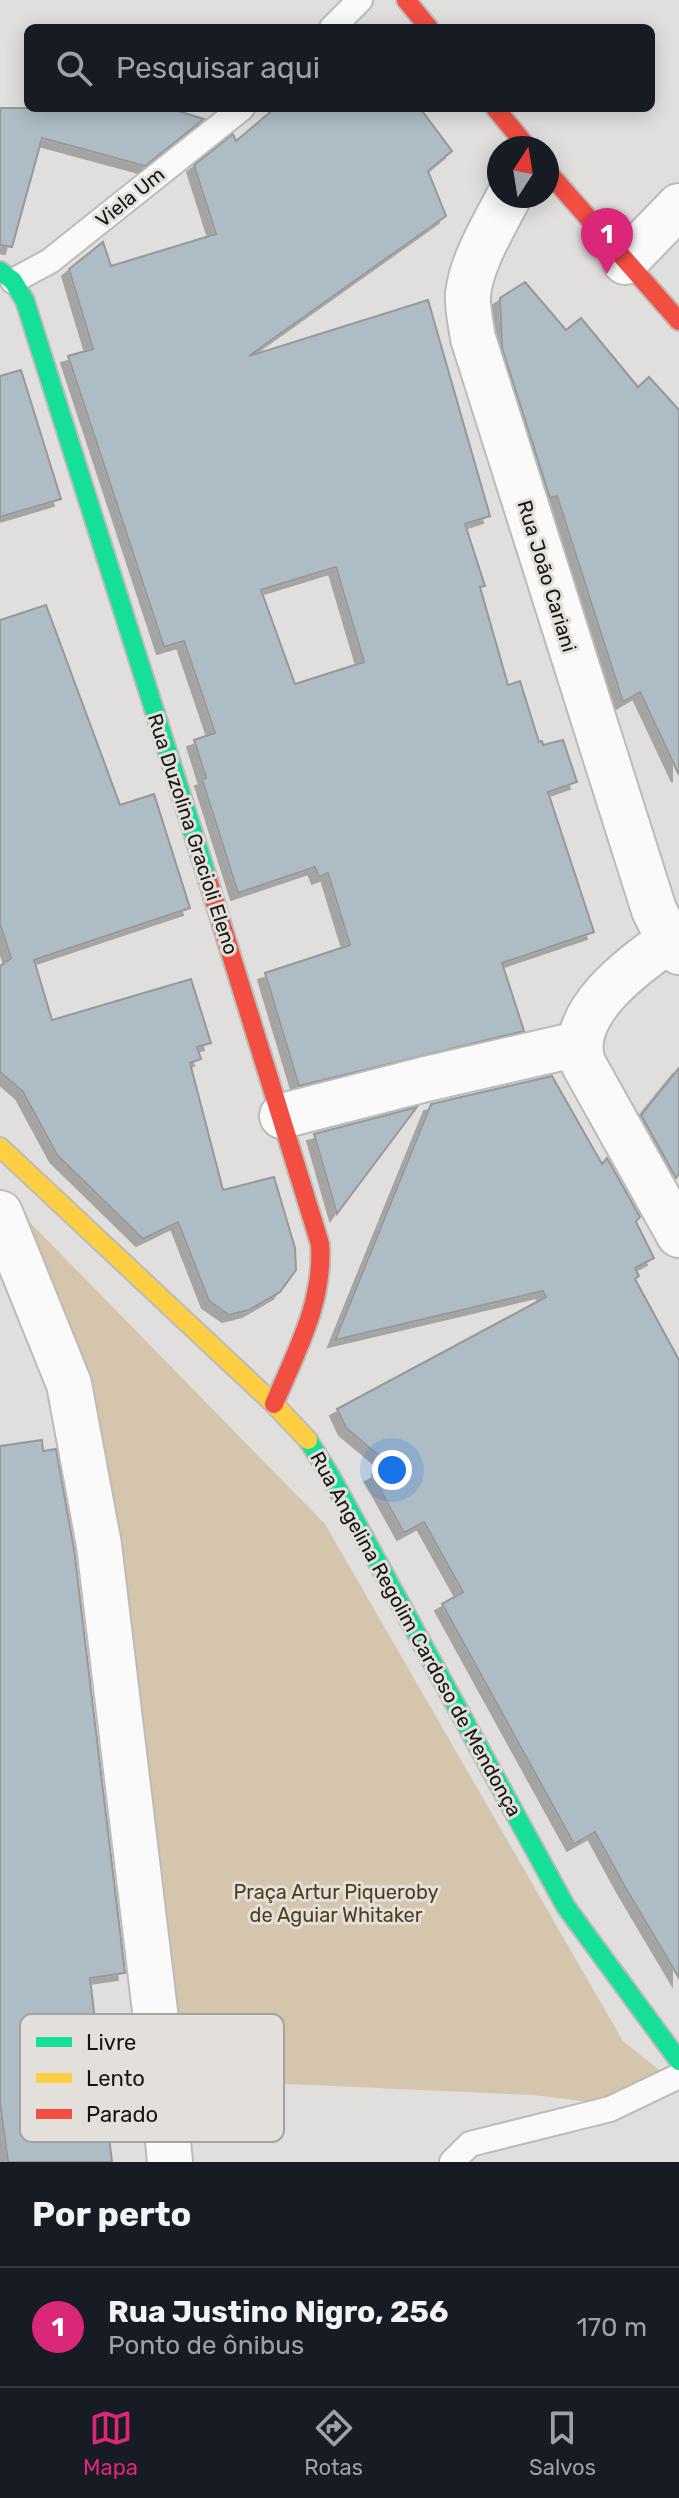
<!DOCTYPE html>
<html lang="pt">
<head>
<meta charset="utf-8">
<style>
	body { margin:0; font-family:Rubik,sans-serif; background:#242831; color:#f1f3f6 }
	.compass { position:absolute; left:487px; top:136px; width:72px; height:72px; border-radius:50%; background:#171b24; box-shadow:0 4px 20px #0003; rotate:12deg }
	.you { position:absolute; left:392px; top:1470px; width:28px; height:28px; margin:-20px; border:6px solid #fff; border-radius:50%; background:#1a73e8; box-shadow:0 0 0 12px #1a73e833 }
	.badge { display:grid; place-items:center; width:52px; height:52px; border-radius:50%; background:#db2777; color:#fff; font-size:26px; font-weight:700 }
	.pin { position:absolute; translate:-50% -66px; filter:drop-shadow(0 2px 4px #0008) }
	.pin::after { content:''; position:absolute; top:42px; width:28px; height:24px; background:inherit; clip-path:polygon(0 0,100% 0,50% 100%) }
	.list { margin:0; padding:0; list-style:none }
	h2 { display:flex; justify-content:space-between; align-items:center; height:104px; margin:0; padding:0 32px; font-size:34px }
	h2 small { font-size:26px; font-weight:400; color:#9ea1a6 }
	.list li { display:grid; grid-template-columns:52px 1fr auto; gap:24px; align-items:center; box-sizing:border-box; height:120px; padding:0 32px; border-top:2px solid #363941 }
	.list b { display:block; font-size:30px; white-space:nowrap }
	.list p { margin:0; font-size:26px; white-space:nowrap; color:#9ea1a6 }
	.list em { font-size:26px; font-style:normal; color:#9ea1a6 }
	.icon { flex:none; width:44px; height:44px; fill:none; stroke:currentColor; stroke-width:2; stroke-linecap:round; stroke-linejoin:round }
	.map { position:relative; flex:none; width:679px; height:2162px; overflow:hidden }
	.search { position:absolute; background:#171b24; box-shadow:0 4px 20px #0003; left:24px; right:24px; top:24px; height:88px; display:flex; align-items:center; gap:20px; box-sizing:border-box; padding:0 28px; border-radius:12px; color:#9ea1a6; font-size:30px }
	.sheet { height:224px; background:#171b24 }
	nav { display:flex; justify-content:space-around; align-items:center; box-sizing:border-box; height:112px; border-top:2px solid #363941; background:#171b24; font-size:22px; color:#9ea1a6 }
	nav a { display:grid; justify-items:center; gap:4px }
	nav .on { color:#db2777 }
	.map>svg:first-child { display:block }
	.green { fill:#d5c5ac }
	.building { fill:#adbcc5; stroke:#989897; stroke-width:2; fill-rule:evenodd; filter:url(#shadow) }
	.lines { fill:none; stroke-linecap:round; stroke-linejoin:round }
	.lane-casing { stroke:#bcbbb9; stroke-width:28 }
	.street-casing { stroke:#bcbbb9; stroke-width:48 }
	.fast-casing { stroke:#bcbbb9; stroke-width:22 }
	.slow-casing { stroke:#bcbbb9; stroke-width:22 }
	.jam-casing { stroke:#bcbbb9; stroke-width:22 }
	.lane { stroke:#fafafa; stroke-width:24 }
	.street { stroke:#fafafa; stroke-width:44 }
	.fast { stroke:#16e098; stroke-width:18 }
	.slow { stroke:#ffcf43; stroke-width:18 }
	.jam { stroke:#f24e42; stroke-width:18 }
	.labels { text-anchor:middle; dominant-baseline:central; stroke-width:6; stroke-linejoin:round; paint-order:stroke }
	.street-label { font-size:20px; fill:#161513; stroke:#e3dfdb }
	.park-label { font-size:20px; fill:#513d1c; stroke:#e3dfdb }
	.key { fill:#e3dfdb; stroke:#a6a29f; stroke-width:2 }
	.key-label { font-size:22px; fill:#161513 }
</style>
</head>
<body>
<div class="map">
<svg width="679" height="2162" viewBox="0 0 679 2162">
	<defs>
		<filter id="shadow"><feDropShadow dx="-7" dy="7" stdDeviation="0" flood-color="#0004"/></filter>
	</defs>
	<rect width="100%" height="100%" fill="#e1dfdd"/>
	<polygon class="green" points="9,1201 325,1524 623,2041 668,2077 598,2103 533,2095 175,2079 98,1409"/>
	<g class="building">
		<polygon points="0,108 168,108 204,119 145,166 42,138 12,247 0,245"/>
		<path d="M 275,108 L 420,108 L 452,151 L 428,171 L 446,216 L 249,356 L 428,300 L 490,516 L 465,524 L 485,586 L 480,587 L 508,685 L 520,681 L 539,742 L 542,741 L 543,745 L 563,740 L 577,782 L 548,792 L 594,932 L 502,963 L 524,1031 L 299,1086 L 265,973 L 350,945 L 328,873 L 319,877 L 315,867 L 238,893 L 202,779 L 206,778 L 194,740 L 215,733 L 184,641 L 164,647 L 68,356 L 93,349 L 69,269 L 103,242 L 111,266 L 216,234 L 194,165 L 233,134 L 236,141 ZM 336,567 L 364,662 L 295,684 L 261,590 Z"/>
		<polygon points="525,282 566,330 581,318 638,387 649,377 679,410 679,775 640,692 623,702 557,496 550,498 502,348 500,298"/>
		<polygon points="21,370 61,499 0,517 0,376"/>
		<polygon points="46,605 120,805 154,794 190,908 34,960 52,1020 191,979 211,1043 197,1047 201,1059 190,1063 223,1190 274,1177 295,1248 296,1270 280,1292 249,1310 229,1315 209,1301 178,1222 143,1239 97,1194 57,1155 23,1092 0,1072 0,966 11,958 0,924 0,620"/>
		<polygon points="679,1068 679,1174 676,1178 641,1115"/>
		<polygon points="552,1076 602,1164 607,1158 640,1217 636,1222 654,1258 635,1268 639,1276 635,1279 679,1360 679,1978 625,1887 595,1832 574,1844 442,1604 463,1592 424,1522 404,1533 372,1475 390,1465 346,1428 337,1409 546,1297 543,1291 335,1340 431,1104"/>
		<polygon points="417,1107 339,1211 337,1214 314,1134"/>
		<polygon points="42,1440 43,1451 56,1449 74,1549 125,1973 90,1978 112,2162 8,2162 0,2103 0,1446"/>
	</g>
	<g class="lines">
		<defs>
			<g id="lane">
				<polyline points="332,28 360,0"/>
				<polyline points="13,281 50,261 242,108"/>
				<polyline points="452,2162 470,2144 610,2109 679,2076"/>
			</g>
			<g id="street">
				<path d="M 509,196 C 494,226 472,260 468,294 C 467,308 471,324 473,338 L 654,910 L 669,940 L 679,952"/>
				<polyline points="625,262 679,206"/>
				<path d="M 669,940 C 633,966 564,1015 584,1065 L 679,1235"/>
				<polyline points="282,1116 426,1079 578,1044"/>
				<polyline points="0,1213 69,1384 99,1545 158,2036 170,2162"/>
			</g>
			<g id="fast">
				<polyline points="0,271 13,281 25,301 208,880"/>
				<polyline points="308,1440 331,1477 566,1907 679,2061"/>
			</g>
			<polyline id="slow" points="0,1147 274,1404 308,1440"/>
			<g id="jam">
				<polyline points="406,0 429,28"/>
				<polyline points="495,108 528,148"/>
				<polyline points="547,171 679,321"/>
				<path d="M 208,880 L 320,1244 C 324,1302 296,1352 274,1404"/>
			</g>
		</defs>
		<use href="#lane" class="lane-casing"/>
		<use href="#street" class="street-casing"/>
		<use href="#fast" class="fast-casing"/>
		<use href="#slow" class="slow-casing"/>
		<use href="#jam" class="jam-casing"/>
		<use href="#lane" class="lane"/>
		<use href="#street" class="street"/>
		<use href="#fast" class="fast"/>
		<use href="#slow" class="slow"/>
		<use href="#jam" class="jam"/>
	</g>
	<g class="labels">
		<g class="street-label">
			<text transform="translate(130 197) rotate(-39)">Viela Um</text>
			<text transform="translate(547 576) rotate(73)">Rua João Cariani</text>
			<text transform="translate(193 834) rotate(72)">Rua Duzolina Gracioli Eleno</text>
			<text transform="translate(416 1634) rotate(61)">Rua Angelina Regolim Cardoso de Mendonça</text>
		</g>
		<g class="park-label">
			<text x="336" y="1892">Praça Artur Piqueroby<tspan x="336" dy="23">de Aguiar Whitaker</tspan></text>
		</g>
	</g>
	<rect x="20" y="2014" width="264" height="128" rx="12" class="key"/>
	<rect x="36" y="2037" width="36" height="10" fill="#16e098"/>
	<rect x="36" y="2073" width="36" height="10" fill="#ffcf43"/>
	<rect x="36" y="2109" width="36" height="10" fill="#f24e42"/>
	<g class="key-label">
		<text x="86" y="2050">Livre</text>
		<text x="86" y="2086">Lento</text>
		<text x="86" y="2122">Parado</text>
	</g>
</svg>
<svg class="compass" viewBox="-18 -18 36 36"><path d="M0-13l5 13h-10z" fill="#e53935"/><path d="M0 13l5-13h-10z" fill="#9ea1a6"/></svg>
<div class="you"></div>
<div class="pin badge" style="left:607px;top:274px">1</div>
<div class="search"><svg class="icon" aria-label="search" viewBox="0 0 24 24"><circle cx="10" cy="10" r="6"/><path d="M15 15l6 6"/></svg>Pesquisar aqui</div>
</div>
<section class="sheet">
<h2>Por perto<small></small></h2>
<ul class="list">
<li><span class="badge">1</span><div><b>Rua Justino Nigro, 256</b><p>Ponto de ônibus</p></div><em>170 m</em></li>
</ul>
</section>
<nav>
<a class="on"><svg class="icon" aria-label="map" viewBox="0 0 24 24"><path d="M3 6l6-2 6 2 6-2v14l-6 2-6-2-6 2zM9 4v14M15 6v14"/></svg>Mapa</a>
<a><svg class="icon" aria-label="directions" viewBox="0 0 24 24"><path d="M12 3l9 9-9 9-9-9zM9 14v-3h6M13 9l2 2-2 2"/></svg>Rotas</a>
<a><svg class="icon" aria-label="saved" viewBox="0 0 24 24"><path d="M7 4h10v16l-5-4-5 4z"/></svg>Salvos</a>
</nav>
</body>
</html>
